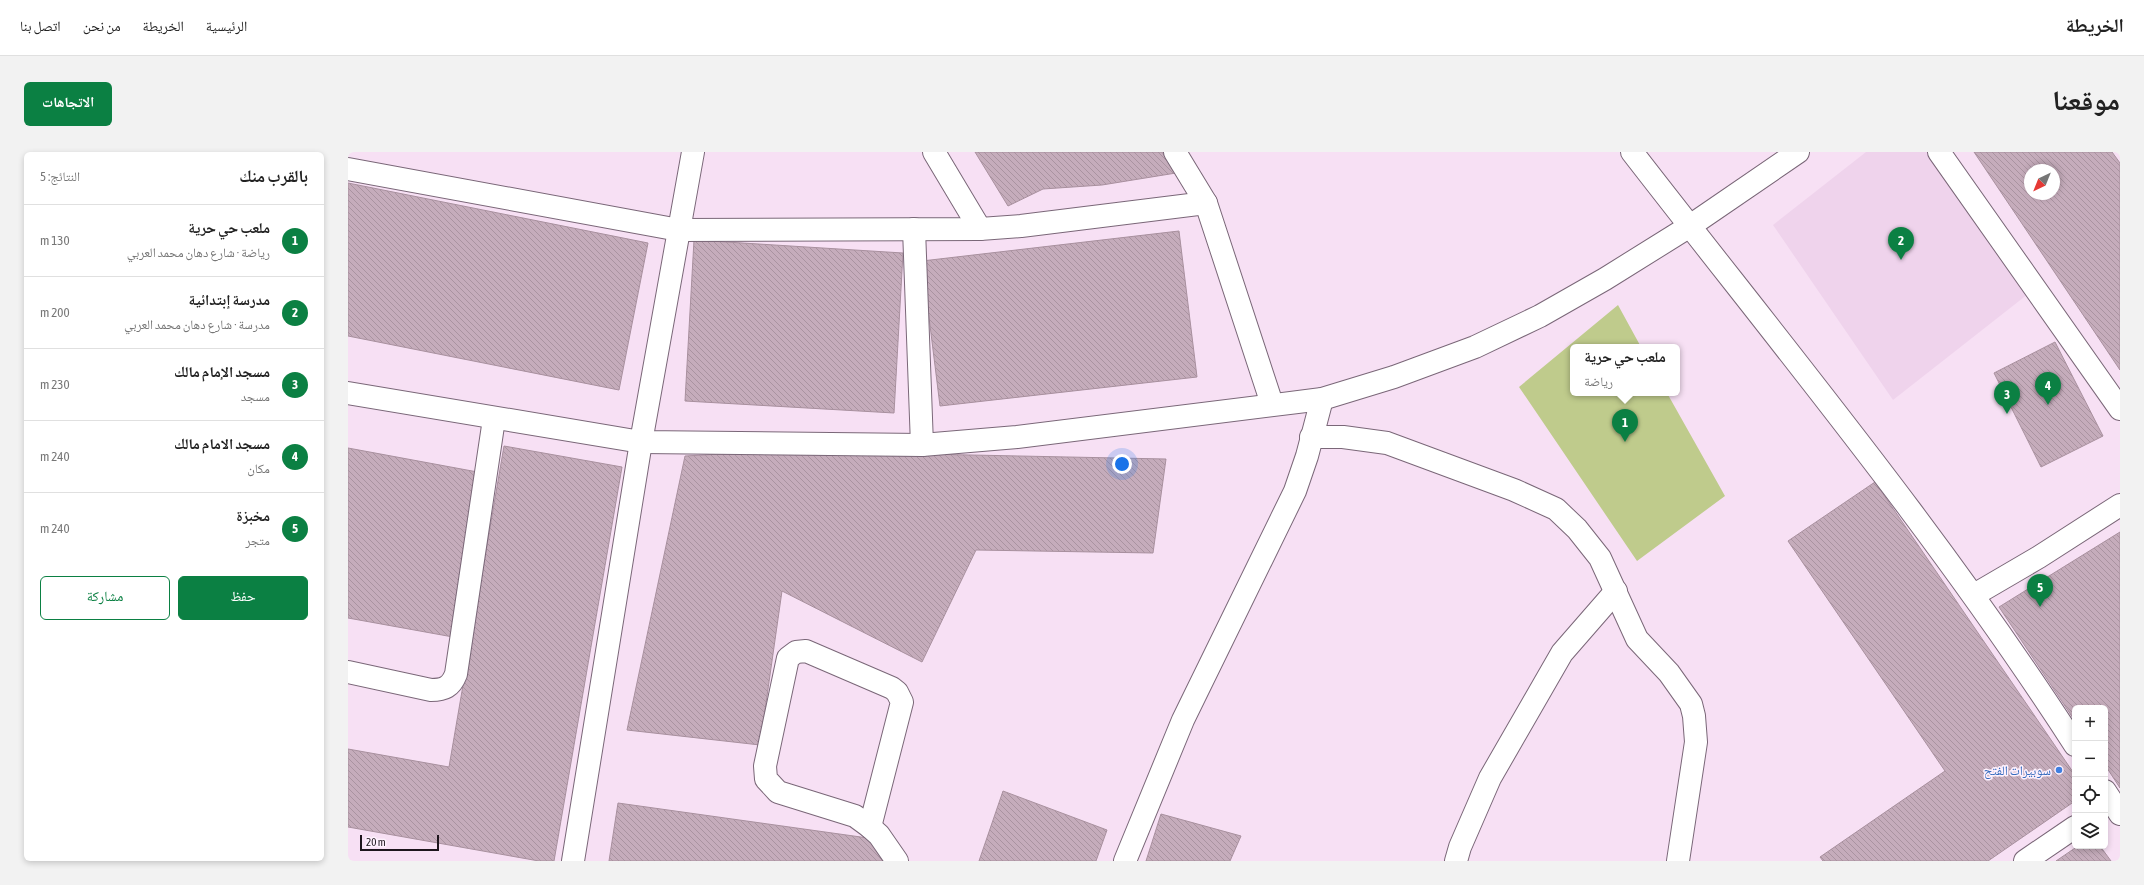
<!DOCTYPE html>
<html lang="ar">
<head>
<meta charset="utf-8">
<style>
	body { margin:0; font-family:"Asap Condensed","Noto Naskh Arabic",sans-serif; background:#f2f2f2; color:#222; direction:rtl }
	.controls { position:absolute; right:12px; bottom:12px; display:grid; overflow:hidden; border-radius:6px; box-shadow:0 2px 6px #0003 }
	.controls button { width:36px; height:36px; display:grid; place-items:center; padding:0; border:0; border-bottom:1px solid #e0e0e0; background:#fff; color:#222; font:20px sans-serif }
	.compass { position:absolute; left:1676px; top:12px; width:36px; height:36px; border-radius:50%; background:#fff; box-shadow:0 2px 6px #0003; rotate:223deg }
	.scale { position:absolute; left:12px; bottom:10px; width:79px; box-sizing:border-box; padding-left:4px; border:2px solid #1d151c; border-top:0; font-size:11px; line-height:14px; white-space:nowrap; color:#1d151c; -webkit-text-stroke:3px #fef1fd; paint-order:stroke }
	.you { position:absolute; left:774px; top:312px; width:14px; height:14px; margin:-10px; border:3px solid #fff; border-radius:50%; background:#1a73e8; box-shadow:0 0 0 6px #1a73e833 }
	.badge { display:grid; place-items:center; width:26px; height:26px; border-radius:50%; background:#0b8043; color:#fff; font-size:13px; font-weight:700 }
	.pin { position:absolute; translate:-50% -33px; filter:drop-shadow(0 1px 2px #0008) }
	.pin::after { content:''; position:absolute; top:21px; width:14px; height:12px; background:inherit; clip-path:polygon(0 0,100% 0,50% 100%) }
	.popup { position:absolute; left:1222px; top:192px; width:110px; height:52px; box-sizing:border-box; display:grid; place-content:center; border-radius:6px; background:#fff; filter:drop-shadow(0 1px 3px #0005); font-size:13px; white-space:nowrap; color:#767676 }
	.popup b { font-size:15px; color:#222 }
	.popup::after { content:''; position:absolute; left:50%; top:100%; margin-left:-8px; border:8px solid transparent; border-top-color:#fff }
	.list { margin:0; padding:0; list-style:none }
	h2 { display:flex; justify-content:space-between; align-items:center; height:52px; margin:0; padding:0 16px; font-size:17px }
	h2 small { font-size:13px; font-weight:400; color:#767676 }
	.list li { display:grid; grid-template-columns:26px 1fr auto; gap:12px; align-items:center; box-sizing:border-box; height:72px; padding:0 16px; border-top:1px solid #e0e0e0 }
	.list b { display:block; font-size:15px; white-space:nowrap }
	.list p { margin:0; font-size:13px; white-space:nowrap; color:#767676 }
	.list em { font-size:13px; font-style:normal; color:#767676 }
	.actions { display:flex; gap:8px; padding:12px 16px }
	.actions a { flex:1; padding:9px 0; border:1px solid #0b8043; border-radius:6px; text-align:center; font-size:14px; color:#0b8043 }
	.actions .main { background:#0b8043; color:#fff }
	.icon { flex:none; width:22px; height:22px; fill:none; stroke:currentColor; stroke-width:2; stroke-linecap:round; stroke-linejoin:round }
	.map { position:relative; flex:none; width:1772px; height:709px; overflow:hidden; direction:ltr; border-radius:6px }
	header { display:flex; align-items:center; gap:24px; box-sizing:border-box; height:56px; padding:0 20px; background:#fff; border-bottom:1px solid #e0e0e0 }
	header strong { font-size:19px }
	nav { display:flex; gap:22px; margin-inline-start:auto; font-size:14px }
	.intro { display:flex; align-items:center; justify-content:space-between; box-sizing:border-box; height:96px; padding:0 24px }
	h1 { margin:0; font-size:28px }
	.button { padding:10px 18px; border-radius:6px; background:#0b8043; color:#fff; font-size:14px; font-weight:700 }
	main { display:flex; gap:24px; padding:0 24px }
	aside { flex:1; background:#fff; border-radius:6px; box-shadow:0 2px 6px #0003 }
	.map>svg:first-child { display:block }
	.built { fill:#efd3ec }
	.grass { fill:#bfcb8c }
	.building { fill:url(#building-back-hatch); stroke:#a8909e; fill-rule:evenodd }
	.lines { fill:none; stroke-linecap:round; stroke-linejoin:round }
	.minor-casing { stroke:#7a6778; stroke-width:24 }
	.minor { stroke:#fff; stroke-width:22 }
	.shop-dot { fill:#3f7fe0; stroke:#fef1fd; stroke-width:1.5 }
	.labels { text-anchor:middle; dominant-baseline:central; stroke-width:3; stroke-linejoin:round; paint-order:stroke }
	.shop-label { font-size:13px; fill:#366cbe; stroke:#fef1fd; text-anchor:end }
</style>
</head>
<body>
<header>
<strong>الخريطة</strong>
<nav><a>الرئيسية</a><a>الخريطة</a><a>من نحن</a><a>اتصل بنا</a></nav>
</header>
<div class="intro"><h1>موقعنا</h1><a class="button">الاتجاهات</a></div>
<main>
<div class="map">
<svg width="1772" height="709" viewBox="0 0 1772 709">
	<defs>
		<pattern id="building-back-hatch" width="6" height="6" patternUnits="userSpaceOnUse"><rect width="6" height="6" fill="#c5acbb"/><path d="M-1 5l2 2M0 0l6 6M5-1l2 2" fill="none" stroke="#a993a0"/></pattern>
	</defs>
	<rect width="100%" height="100%" fill="#f7e0f4"/>
	<polygon class="built" points="1518,0 1583,0 1680,142 1545,248 1425,73"/>
	<polygon class="grass" points="1270,153 1293,195 1225,195 1225,241 1319,241 1377,344 1289,409 1171,235"/>
	<g class="building">
		<polygon points="627,0 814,0 828,21 754,33 695,37 660,54"/>
		<path d="M 1626,0 L 1764,0 L 1772,11 L 1772,218 ZM 1682,18 L 1706,18 L 1706,42 L 1682,42 Z"/>
		<polygon points="0,31 300,91 271,238 0,184"/>
		<polygon points="831,79 849,225 592,254 574,109"/>
		<polygon points="346,88 555,101 546,261 337,249"/>
		<polygon points="1707,190 1755,284 1693,315 1646,221"/>
		<polygon points="156,294 274,315 206,709 191,709 0,675 0,597 101,615"/>
		<polygon points="0,296 135,321 105,485 0,466"/>
		<polygon points="427,299 818,307 805,401 628,398 574,510 434,439 412,593 279,578 337,304"/>
		<polygon points="1527,330 1727,623 1727,649 1640,709 1475,709 1472,705 1597,619 1440,389"/>
		<polygon points="1772,380 1772,636 1757,613 1757,556 1727,556 1727,569 1651,455"/>
		<polygon points="655,639 759,678 748,709 631,709"/>
		<polygon points="270,651 527,687 538,709 261,709"/>
		<polygon points="813,662 893,684 882,709 798,709"/>
		<polygon points="1730,694 1752,694 1763,709 1708,709"/>
	</g>
	<g class="lines">
		<defs>
			<g id="minor">
				<polyline points="586,0 632,77"/>
				<polyline points="827,0 858,51 924,252"/>
				<path d="M 1284,0 C 1435,195 1593,385 1727,593"/>
				<polyline points="1591,0 1772,257"/>
				<polyline points="0,17 331,78 632,77 673,74 858,51"/>
				<polyline points="566,77 574,293"/>
				<polyline points="0,241 293,290 574,293 669,285 974,247 1046,225 1127,195 1192,164 1257,127 1342,74 1450,0"/>
				<polyline points="963,285 995,285 1039,291 1166,338 1208,357 1229,377 1252,406 1289,487 1321,521 1343,552 1346,564 1348,590 1330,709"/>
				<polyline points="1626,443 1691,405 1772,353"/>
				<polygon points="458,499 544,536 549,540 554,550 522,675 507,664 430,640 418,627 417,614 440,506 448,500"/>
				<path d="M 0,520 L 83,538 C 96,538 103,535 108,522 L 146,267"/>
				<polyline points="1757,639 1772,662"/>
				<polyline points="522,675 531,683 549,709"/>
				<polyline points="225,709 293,290 345,0"/>
				<polyline points="777,709 835,568 947,339 959,304 974,247"/>
				<polyline points="1108,709 1112,695 1142,626 1214,501 1268,439"/>
				<polyline points="1677,709 1727,675"/>
			</g>
		</defs>
		<use href="#minor" class="minor-casing"/>
		<use href="#minor" class="minor"/>
	</g>
	<circle class="shop-dot" cx="1711" cy="618" r="4"/>
	<g class="labels">
		<g class="shop-label">
			<text x="1703" y="618">سوبيرات الفتح</text>
		</g>
	</g>
</svg>
<div class="controls">
<button>+</button>
<button>−</button>
<button><svg class="icon" aria-label="locate" viewBox="0 0 24 24"><circle cx="12" cy="12" r="6"/><path d="M12 2v4M12 18v4M2 12h4M18 12h4"/></svg></button>
<button><svg class="icon" aria-label="layers" viewBox="0 0 24 24"><path d="M12 4l9 5-9 5-9-5zM3 14l9 5 9-5"/></svg></button>
</div>
<svg class="compass" viewBox="-18 -18 36 36"><path d="M0-13l5 13h-10z" fill="#e53935"/><path d="M0 13l5-13h-10z" fill="#767676"/></svg>
<div class="scale">20 m</div>
<div class="you"></div>
<div class="pin badge" style="left:1277px;top:290px">1</div>
<div class="popup"><b>ملعب حي حرية</b>رياضة</div>
<div class="pin badge" style="left:1553px;top:108px">2</div>
<div class="pin badge" style="left:1659px;top:262px">3</div>
<div class="pin badge" style="left:1700px;top:253px">4</div>
<div class="pin badge" style="left:1692px;top:455px">5</div>
</div>
<aside>
<h2>بالقرب منك<small>النتائج: 5</small></h2>
<ul class="list">
<li><span class="badge">1</span><div><b>ملعب حي حرية</b><p>رياضة · شارع دهان محمد العربي</p></div><em>130 m</em></li>
<li><span class="badge">2</span><div><b>مدرسة إبتدائية</b><p>مدرسة · شارع دهان محمد العربي</p></div><em>200 m</em></li>
<li><span class="badge">3</span><div><b>مسجد الإمام مالك</b><p>مسجد</p></div><em>230 m</em></li>
<li><span class="badge">4</span><div><b>مسجد الامام مالك</b><p>مكان</p></div><em>240 m</em></li>
<li><span class="badge">5</span><div><b>مخبزة</b><p>متجر</p></div><em>240 m</em></li>
</ul>
<div class="actions"><a class="main">حفظ</a><a>مشاركة</a></div>
</aside>
</main>
</body>
</html>
